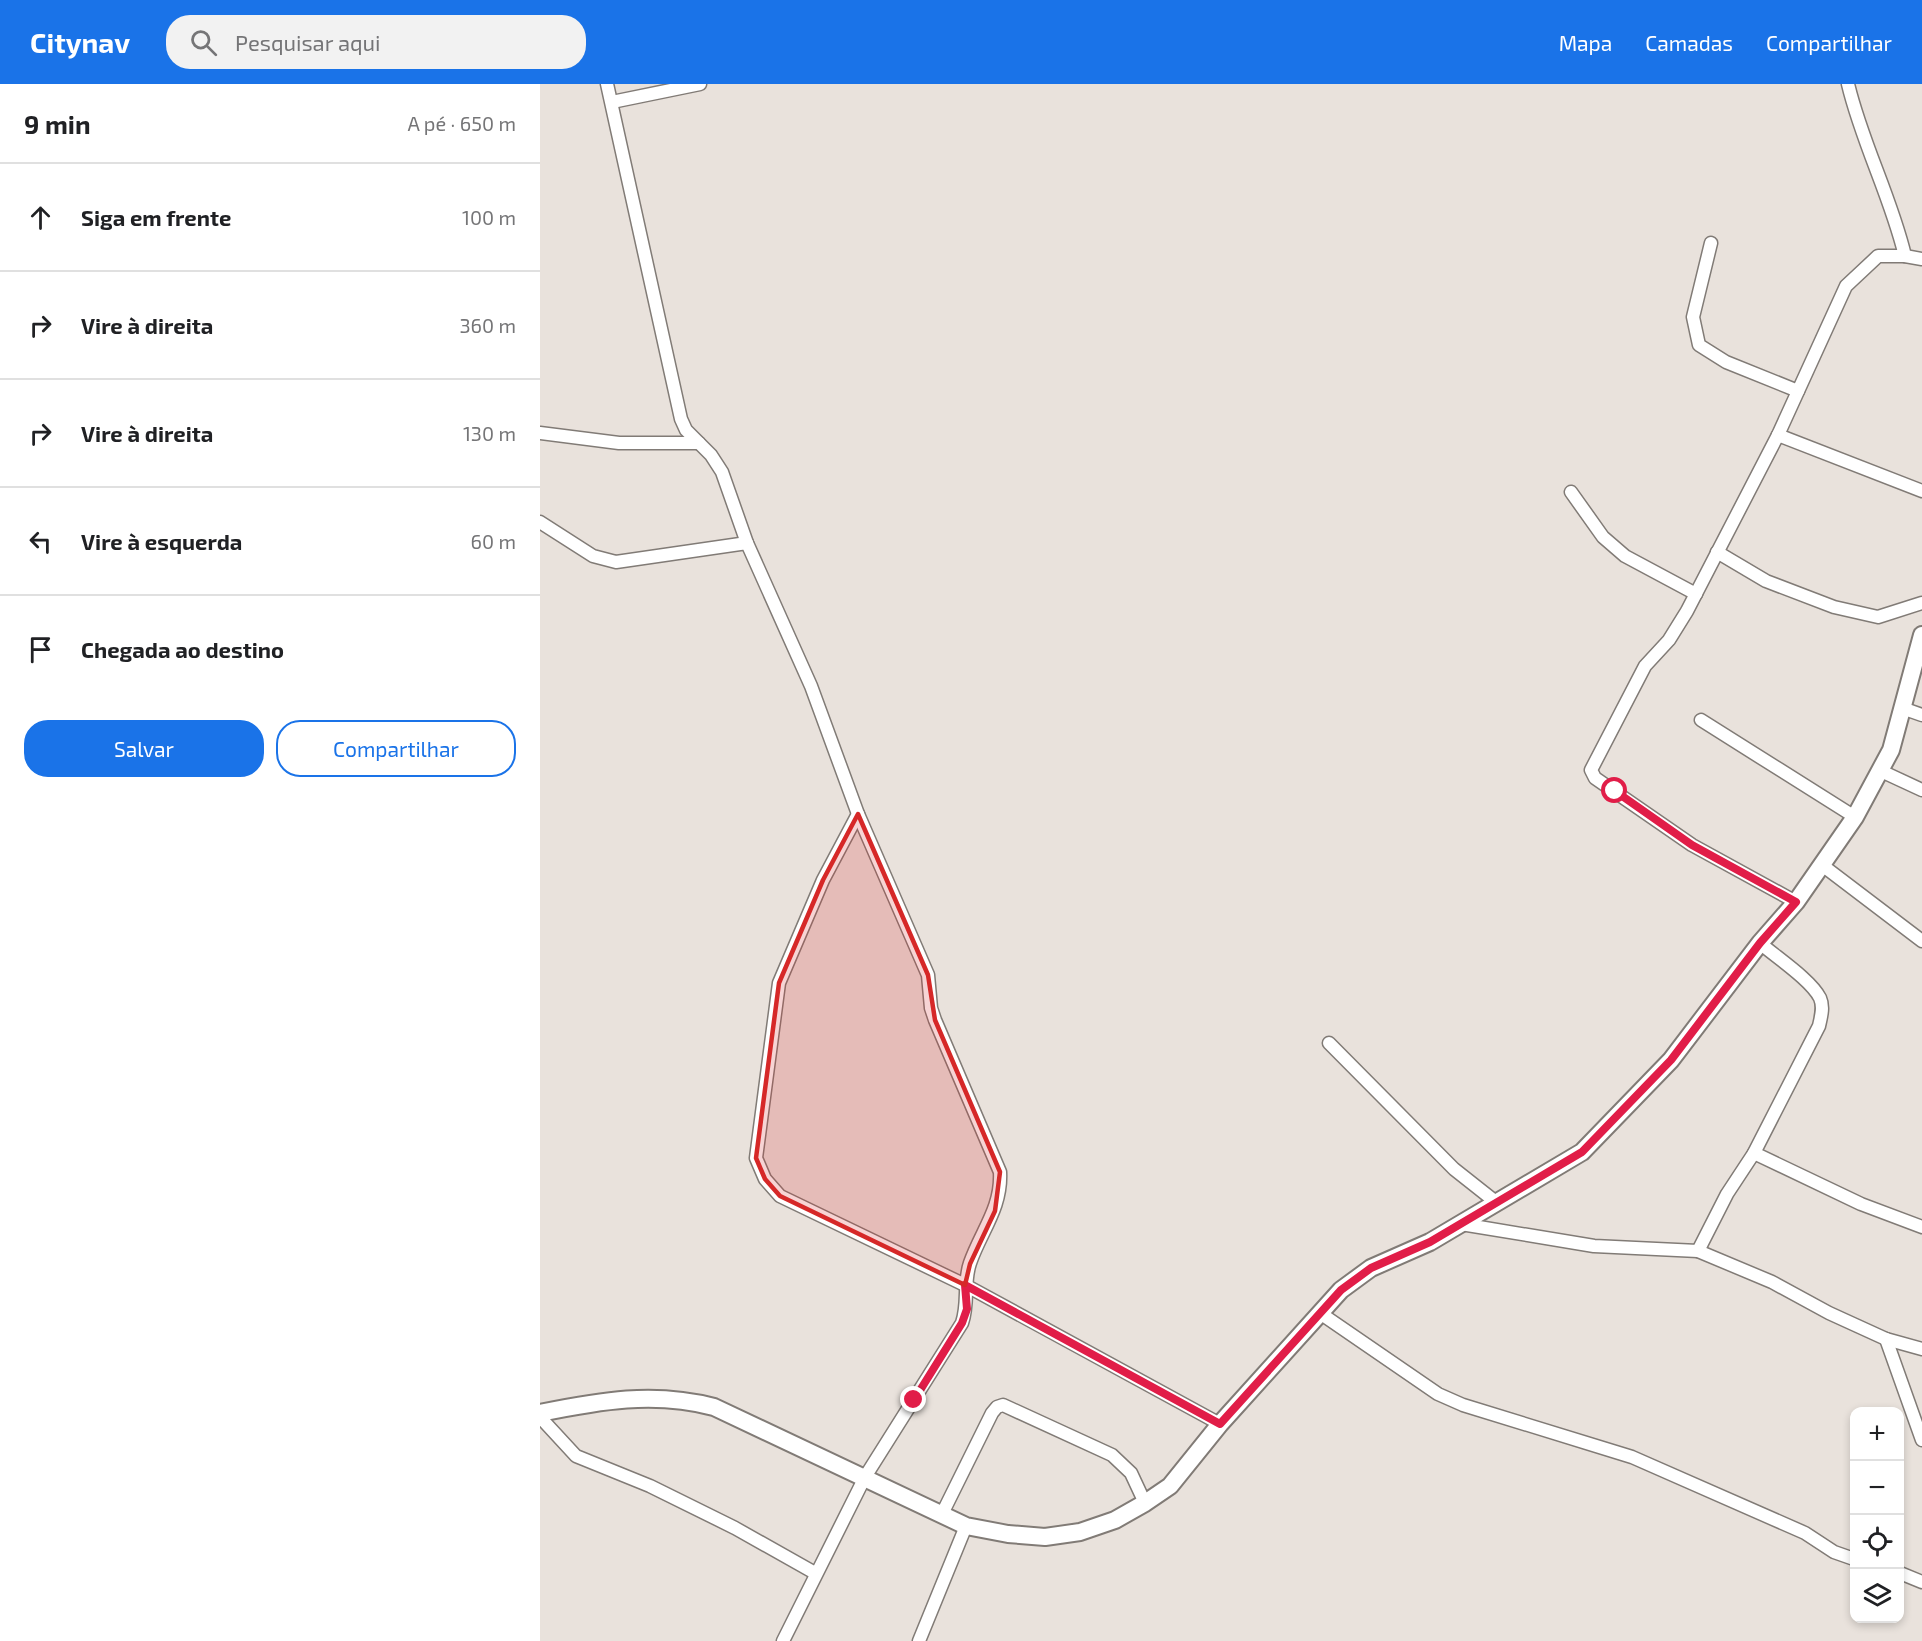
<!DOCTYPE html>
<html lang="pt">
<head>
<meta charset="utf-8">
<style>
	body { margin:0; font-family:"Exo 2",sans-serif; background:#f2f2f2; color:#202124 }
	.controls { position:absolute; right:18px; bottom:18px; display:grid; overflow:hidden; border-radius:12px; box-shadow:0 3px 9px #0003 }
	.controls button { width:54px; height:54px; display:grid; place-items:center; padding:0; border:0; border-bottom:2px solid #e0e0e0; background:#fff; color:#202124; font:30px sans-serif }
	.stop { position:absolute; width:18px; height:18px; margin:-14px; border:4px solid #e11d48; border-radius:50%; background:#fff }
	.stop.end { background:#e11d48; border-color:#fff; box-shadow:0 2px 6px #0008 }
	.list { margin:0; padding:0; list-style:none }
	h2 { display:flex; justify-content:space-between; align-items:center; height:78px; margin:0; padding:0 24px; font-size:26px }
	h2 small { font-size:20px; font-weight:400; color:#757577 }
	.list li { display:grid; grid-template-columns:39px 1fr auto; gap:18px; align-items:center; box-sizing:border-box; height:108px; padding:0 24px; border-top:2px solid #e0e0e0 }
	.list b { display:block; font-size:22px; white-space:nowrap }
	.list em { font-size:20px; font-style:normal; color:#757577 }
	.actions { display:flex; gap:12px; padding:18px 24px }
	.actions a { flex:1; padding:14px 0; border:2px solid #1a73e8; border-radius:24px; text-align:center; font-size:21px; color:#1a73e8 }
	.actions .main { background:#1a73e8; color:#fff }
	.icon { flex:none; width:33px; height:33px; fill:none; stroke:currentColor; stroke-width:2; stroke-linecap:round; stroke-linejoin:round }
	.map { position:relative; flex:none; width:1382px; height:1557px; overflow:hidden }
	header { display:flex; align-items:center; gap:36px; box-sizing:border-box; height:84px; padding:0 30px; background:#1a73e8; color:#fff }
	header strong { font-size:28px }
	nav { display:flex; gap:33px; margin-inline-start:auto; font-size:21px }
	.search { width:420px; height:54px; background:#f2f2f2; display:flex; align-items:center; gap:15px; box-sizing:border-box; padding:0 21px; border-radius:24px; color:#757577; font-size:22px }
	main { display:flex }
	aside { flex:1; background:#fff }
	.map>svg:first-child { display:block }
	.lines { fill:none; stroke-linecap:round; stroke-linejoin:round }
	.street-casing { stroke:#817b76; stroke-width:15 }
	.secondary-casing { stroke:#817b76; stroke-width:20 }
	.street { stroke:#fff; stroke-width:12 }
	.secondary { stroke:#fff; stroke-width:16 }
	.route { stroke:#e11d48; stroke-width:8 }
	.marked { fill:#d62828; fill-opacity:0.2; stroke:#d62828; stroke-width:4.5; stroke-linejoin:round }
</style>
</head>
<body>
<header>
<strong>Citynav</strong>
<div class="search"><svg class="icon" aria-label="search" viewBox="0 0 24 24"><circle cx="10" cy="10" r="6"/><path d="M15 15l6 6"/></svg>Pesquisar aqui</div>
<nav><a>Mapa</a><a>Camadas</a><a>Compartilhar</a></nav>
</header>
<main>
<aside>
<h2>9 min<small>A pé · 650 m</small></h2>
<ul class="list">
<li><svg class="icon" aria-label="ahead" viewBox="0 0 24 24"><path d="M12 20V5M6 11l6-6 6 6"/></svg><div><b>Siga em frente</b></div><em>100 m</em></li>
<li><svg class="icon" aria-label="right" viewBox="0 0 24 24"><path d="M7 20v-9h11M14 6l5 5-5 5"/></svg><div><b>Vire à direita</b></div><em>360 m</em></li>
<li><svg class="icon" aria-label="right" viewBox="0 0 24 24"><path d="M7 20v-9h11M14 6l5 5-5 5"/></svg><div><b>Vire à direita</b></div><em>130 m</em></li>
<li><svg class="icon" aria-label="left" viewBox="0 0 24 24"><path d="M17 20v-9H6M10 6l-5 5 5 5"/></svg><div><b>Vire à esquerda</b></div><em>60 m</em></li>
<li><svg class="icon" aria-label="arrive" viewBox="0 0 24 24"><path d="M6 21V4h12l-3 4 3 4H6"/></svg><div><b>Chegada ao destino</b></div></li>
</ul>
<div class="actions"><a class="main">Salvar</a><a>Compartilhar</a></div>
</aside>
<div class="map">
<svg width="1382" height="1557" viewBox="0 0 1382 1557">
	<rect width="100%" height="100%" fill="#e9e2dc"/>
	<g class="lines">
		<defs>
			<g id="street">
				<path d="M 67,0 L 141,335 L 146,346 L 171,371 L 182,388 L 207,459 L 271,602 L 318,730 L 388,891 L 391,924 L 395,936 L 460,1088 C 462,1124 441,1147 430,1179 C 423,1199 429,1219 422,1239 L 325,1393 L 243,1557"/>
				<path d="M 1308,0 C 1322,59 1351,113 1365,172 L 1382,175"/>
				<polyline points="72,18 160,0"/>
				<polyline points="1171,159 1153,233 1159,261 1186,278 1258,307"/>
				<polyline points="0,349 79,359 159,359"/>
				<polyline points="1238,351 1382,407"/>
				<polyline points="1031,408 1063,453 1085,472 1156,510"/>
				<polyline points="0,438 53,472 76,478 207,459"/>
				<polyline points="1177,468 1226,497 1294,523 1338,533 1382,519"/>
				<polyline points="1362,624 1382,631"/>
				<polyline points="1161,636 1315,733"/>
				<polyline points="1341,687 1382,706"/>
				<polyline points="318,730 283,796 239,899 216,1074 225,1095 240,1112 425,1201 680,1340"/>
				<polyline points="1282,781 1382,857"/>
				<polyline points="1256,818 1152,761 1055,694 1051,686 1105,582 1129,556 1147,527 1238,351 1306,202 1338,172 1365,172"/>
				<polyline points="789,959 914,1085 957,1119"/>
				<polyline points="1214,1069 1321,1120 1382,1143"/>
				<polyline points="921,1140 1054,1162 1158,1167 1232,1198 1289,1229 1346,1255 1382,1265"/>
				<path d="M 1158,1167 L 1187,1110 L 1214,1069 L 1279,942 C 1281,933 1284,923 1280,914 C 1271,896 1236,873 1220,859"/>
				<polyline points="780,1229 898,1310 923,1321 1092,1373 1265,1449 1294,1468 1314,1475"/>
				<polyline points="1346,1255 1382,1356"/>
				<polyline points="0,1333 36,1372 110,1402 195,1444 275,1489"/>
				<polyline points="402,1430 452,1329 457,1323 463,1321 572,1371 591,1389 605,1419"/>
				<polyline points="1360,1489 1382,1498"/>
				<polyline points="379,1557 426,1442"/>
			</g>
			<path id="secondary" d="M 0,1329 C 59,1317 114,1307 174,1323 L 426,1442 L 468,1450 L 505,1453 L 540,1448 L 575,1436 L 605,1419 L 630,1402 L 680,1340 L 801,1206 L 831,1184 L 890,1158 L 1042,1068 L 1131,976 L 1220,859 L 1256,818 L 1315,733 L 1351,666 L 1382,551"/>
		</defs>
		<use href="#street" class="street-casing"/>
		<use href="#secondary" class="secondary-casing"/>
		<use href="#street" class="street"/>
		<use href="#secondary" class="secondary"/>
	</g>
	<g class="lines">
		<polyline class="route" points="374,1316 422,1239 427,1225 425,1201 680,1340 801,1206 831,1184 890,1158 1042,1068 1131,976 1220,859 1256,818 1152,761 1075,707"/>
	</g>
	<path class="marked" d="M 318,730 L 388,891 L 395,936 L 460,1088 L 455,1127 L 430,1180 L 425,1201 L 240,1112 L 225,1095 L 216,1074 L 239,899 L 283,796 Z"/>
</svg>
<div class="controls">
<button>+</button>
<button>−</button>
<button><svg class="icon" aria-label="locate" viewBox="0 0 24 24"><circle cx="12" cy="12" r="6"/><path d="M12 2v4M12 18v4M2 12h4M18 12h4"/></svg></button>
<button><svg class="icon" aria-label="layers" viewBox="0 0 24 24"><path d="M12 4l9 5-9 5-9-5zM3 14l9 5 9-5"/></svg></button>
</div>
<div class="stop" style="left:1075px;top:707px"></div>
<div class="stop end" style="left:374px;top:1316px"></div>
</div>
</main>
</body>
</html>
